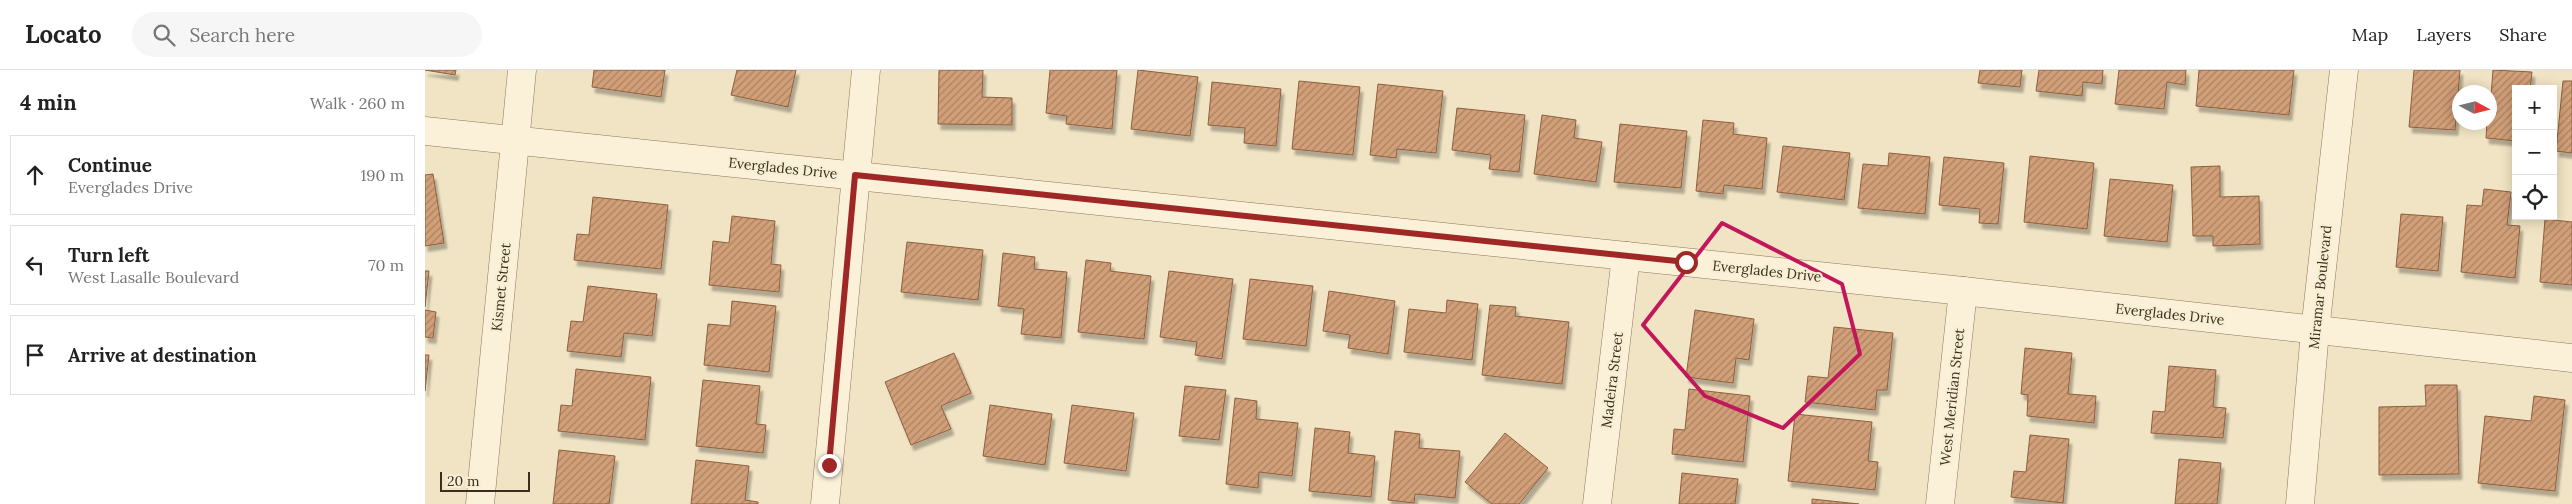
<!DOCTYPE html>
<html lang="en">
<head>
<meta charset="utf-8">
<style>
	body { margin:0; font-family:Lora,serif; background:#f6f6f6; color:#222 }
	.controls { position:absolute; right:15px; top:15px; display:grid; overflow:hidden; border-radius:0px; box-shadow:0 2px 12px #0003 }
	.controls button { width:45px; height:45px; display:grid; place-items:center; padding:0; border:0; border-bottom:1px solid #e0e0e0; background:#fff; color:#222; font:25px sans-serif }
	.compass { position:absolute; left:2027px; top:15px; width:45px; height:45px; border-radius:50%; background:#fff; box-shadow:0 2px 12px #0003; rotate:97deg }
	.scale { position:absolute; left:15px; bottom:12px; width:90px; box-sizing:border-box; padding-left:5px; border:2px solid #3c2d1e; border-top:0; font-size:14px; line-height:18px; white-space:nowrap; color:#3c2d1e; -webkit-text-stroke:4px #f7eed4; paint-order:stroke }
	.stop { position:absolute; width:15px; height:15px; margin:-11px; border:4px solid #9f2826; border-radius:50%; background:#fff }
	.stop.end { background:#9f2826; border-color:#fff; box-shadow:0 1px 5px #0008 }
	.list { margin:0; padding:0; list-style:none }
	h2 { display:flex; justify-content:space-between; align-items:center; height:65px; margin:0; padding:0 20px; font-size:21px }
	h2 small { font-size:16px; font-weight:400; color:#767676 }
	.list li { display:grid; grid-template-columns:32px 1fr auto; gap:15px; align-items:center; box-sizing:border-box; height:80px; margin:0 10px 10px; padding:0 10px; border:1px solid #e0e0e0; border-radius:0px }
	.list b { display:block; font-size:19px; white-space:nowrap }
	.list p { margin:0; font-size:16px; white-space:nowrap; color:#767676 }
	.list em { font-size:16px; font-style:normal; color:#767676 }
	.icon { flex:none; width:28px; height:28px; fill:none; stroke:currentColor; stroke-width:2; stroke-linecap:round; stroke-linejoin:round }
	.map { position:relative; flex:none; width:2147px; height:434px; overflow:hidden }
	header { display:flex; align-items:center; gap:30px; box-sizing:border-box; height:70px; padding:0 25px; background:#fff; border-bottom:1px solid #e0e0e0 }
	header strong { font-size:24px }
	nav { display:flex; gap:28px; margin-inline-start:auto; font-size:18px }
	.search { width:350px; height:45px; background:#f6f6f6; display:flex; align-items:center; gap:12px; box-sizing:border-box; padding:0 18px; border-radius:28px; color:#767676; font-size:19px }
	main { display:flex }
	aside { flex:1; background:#fff }
	.map>svg:first-child { display:block }
	.building { fill:url(#building-hatch); stroke:#8d5f3e; filter:url(#shadow) }
	.lines { fill:none; stroke-linecap:round; stroke-linejoin:round }
	.minor-casing { stroke:#8d7659; stroke-width:29 }
	.minor { stroke:#fbf1d8; stroke-width:28 }
	.route { stroke:#9f2826; stroke-width:6 }
	.marked { fill:none; stroke:#c2185b; stroke-width:4; stroke-linejoin:round }
	.labels { text-anchor:middle; dominant-baseline:central; stroke-width:4.5; stroke-linejoin:round; paint-order:stroke }
	.street-label { font-size:14px; fill:#3c2d1e; stroke:#f7eed4 }
</style>
</head>
<body>
<header>
<strong>Locato</strong>
<div class="search"><svg class="icon" aria-label="search" viewBox="0 0 24 24"><circle cx="10" cy="10" r="6"/><path d="M15 15l6 6"/></svg>Search here</div>
<nav><a>Map</a><a>Layers</a><a>Share</a></nav>
</header>
<main>
<aside>
<h2>4 min<small>Walk · 260 m</small></h2>
<ul class="list">
<li><svg class="icon" aria-label="ahead" viewBox="0 0 24 24"><path d="M12 20V5M6 11l6-6 6 6"/></svg><div><b>Continue</b><p>Everglades Drive</p></div><em>190 m</em></li>
<li><svg class="icon" aria-label="left" viewBox="0 0 24 24"><path d="M17 20v-9H6M10 6l-5 5 5 5"/></svg><div><b>Turn left</b><p>West Lasalle Boulevard</p></div><em>70 m</em></li>
<li><svg class="icon" aria-label="arrive" viewBox="0 0 24 24"><path d="M6 21V4h12l-3 4 3 4H6"/></svg><div><b>Arrive at destination</b></div></li>
</ul>
</aside>
<div class="map">
<svg width="2147" height="434" viewBox="0 0 2147 434">
	<defs>
		<pattern id="building-hatch" width="6" height="6" patternUnits="userSpaceOnUse" patternTransform="scale(1.25)"><rect width="6" height="6" fill="#d19f78"/><path d="M-1 1l2-2M0 6l6-6M5 7l2-2" fill="none" stroke="#ab8262"/></pattern>
		<filter id="shadow"><feDropShadow dx="3" dy="5.5" stdDeviation="1" flood-color="#0004"/></filter>
	</defs>
	<rect width="100%" height="100%" fill="#f1e4c4"/>
	<g class="building">
		<polygon points="0,0 31,0 30,5"/>
		<polygon points="169,0 240,0 236,27 167,17"/>
		<polygon points="312,0 371,0 363,37 306,25"/>
		<polygon points="514,0 558,0 557,27 587,28 587,55 513,54"/>
		<polygon points="625,0 692,0 687,59 641,54 642,46 621,43"/>
		<polygon points="713,0 773,7 765,66 706,59"/>
		<polygon points="1555,0 1597,0 1595,17 1553,13"/>
		<polygon points="1614,0 1678,0 1677,14 1658,12 1657,26 1611,21"/>
		<polygon points="1694,0 1761,0 1760,15 1742,12 1739,39 1690,34"/>
		<polygon points="1774,0 1869,0 1864,45 1771,36"/>
		<polygon points="1989,0 2035,0 2030,60 1984,57"/>
		<polygon points="2068,0 2107,2 2105,19 2091,19 2091,71 2061,68 2062,52 2064,52"/>
		<polygon points="874,11 935,17 928,85 867,79"/>
		<polygon points="2138,11 2147,11 2147,83 2131,81"/>
		<polygon points="787,12 856,19 851,76 819,73 820,58 783,55"/>
		<polygon points="953,14 1018,21 1011,83 972,79 971,88 945,85"/>
		<polygon points="1032,38 1100,45 1094,102 1064,99 1066,85 1027,80"/>
		<polygon points="1117,45 1151,50 1149,68 1177,72 1171,112 1109,104"/>
		<polygon points="1278,50 1309,53 1308,64 1342,68 1337,119 1299,115 1298,124 1271,121"/>
		<polygon points="1195,54 1262,61 1256,118 1189,112"/>
		<polygon points="1358,76 1425,83 1419,130 1352,122"/>
		<polygon points="1464,83 1505,87 1500,144 1433,138 1438,94 1463,96"/>
		<polygon points="1605,86 1669,93 1662,159 1599,152"/>
		<polygon points="1519,87 1579,93 1573,154 1554,153 1555,139 1514,135"/>
		<polygon points="1795,96 1795,127 1834,126 1835,174 1788,176 1788,166 1768,166 1766,97"/>
		<polygon points="8,104 19,173 0,176 0,105"/>
		<polygon points="1685,109 1748,115 1742,172 1679,166"/>
		<polygon points="2059,119 2086,122 2082,155 2095,156 2090,208 2036,202 2042,135 2057,136"/>
		<polygon points="168,127 243,135 236,199 149,190 152,164 164,165"/>
		<polygon points="1976,144 2018,147 2013,201 1971,197"/>
		<polygon points="307,146 350,151 346,194 356,195 354,222 284,215 288,171 304,173"/>
		<polygon points="2120,149 2147,152 2147,215 2115,212"/>
		<polygon points="482,172 558,180 553,230 476,222"/>
		<polygon points="578,183 610,187 609,199 642,202 636,268 596,264 599,239 573,236"/>
		<polygon points="661,190 686,193 685,201 726,206 719,269 653,262"/>
		<polygon points="0,201 4,201 0,237"/>
		<polygon points="744,201 808,209 797,289 770,285 772,272 735,267"/>
		<polygon points="825,209 888,216 881,276 818,269"/>
		<polygon points="163,216 232,224 227,266 199,263 196,287 142,281 146,251 158,252"/>
		<polygon points="904,221 970,231 963,284 923,278 925,265 898,261"/>
		<polygon points="1022,230 1053,234 1047,290 979,282 984,239 1021,243"/>
		<polygon points="307,231 351,236 344,302 279,295 283,254 305,256"/>
		<polygon points="1065,235 1091,237 1090,246 1144,252 1137,314 1057,305"/>
		<polygon points="0,240 11,242 8,268 0,267"/>
		<polygon points="1270,240 1329,249 1324,290 1311,288 1308,313 1261,307"/>
		<polygon points="1409,257 1468,263 1462,320 1452,320 1450,340 1380,332 1383,306 1403,308"/>
		<polygon points="1600,278 1647,283 1643,324 1671,326 1669,353 1602,346 1603,325 1596,324"/>
		<polygon points="529,283 546,323 516,336 526,359 486,375 460,312"/>
		<polygon points="0,285 4,285 0,321"/>
		<polygon points="1744,296 1791,300 1788,337 1801,338 1798,368 1726,363 1728,341 1740,342"/>
		<polygon points="151,299 226,307 220,370 133,361 136,335 147,336"/>
		<polygon points="278,310 335,316 331,354 341,355 338,383 271,376"/>
		<polygon points="2000,315 2032,315 2034,404 1954,405 1954,337 2001,336"/>
		<polygon points="760,316 801,320 794,370 754,366"/>
		<polygon points="1264,319 1325,326 1318,392 1247,384 1249,359 1260,360"/>
		<polygon points="2109,326 2140,330 2130,421 2053,413 2060,346 2106,351"/>
		<polygon points="810,328 832,331 831,349 873,353 867,406 834,402 833,418 801,414"/>
		<polygon points="565,335 627,344 620,395 558,386"/>
		<polygon points="647,335 709,343 701,401 639,393"/>
		<polygon points="1370,344 1447,352 1443,391 1453,392 1450,420 1363,411"/>
		<polygon points="890,358 925,362 923,383 950,386 946,427 884,421"/>
		<polygon points="970,361 995,364 994,378 1035,381 1030,428 990,424 989,433 963,430"/>
		<polygon points="1080,363 1123,398 1094,434 1067,434 1040,412"/>
		<polygon points="1605,365 1644,369 1638,433 1586,427 1589,401 1601,402"/>
		<polygon points="134,380 190,386 184,434 128,434"/>
		<polygon points="1754,389 1796,393 1792,434 1750,434"/>
		<polygon points="271,390 324,396 320,430 333,432 333,434 266,434"/>
		<polygon points="1257,403 1313,409 1310,434 1254,434"/>
		<polygon points="1387,429 1434,434 1387,434"/>
	</g>
	<g class="lines">
		<defs>
			<g id="minor">
				<polyline points="0,61 1538,221 2147,288"/>
				<polyline points="55,434 97,0"/>
				<polyline points="400,434 441,0"/>
				<polyline points="1172,434 1201,186"/>
				<polyline points="1515,434 1538,221"/>
				<polyline points="1875,434 1890,261 1919,0"/>
			</g>
		</defs>
		<use href="#minor" class="minor-casing"/>
		<use href="#minor" class="minor"/>
	</g>
	<g class="lines">
		<polyline class="route" points="404,395 430,105 1261,192"/>
	</g>
	<path class="marked" d="M 1297,153 L 1417,214 L 1435,284 L 1358,358 L 1280,326 L 1218,255 Z"/>
	<g class="labels">
		<g class="street-label">
			<text transform="translate(358 98) rotate(6)">Everglades Drive</text>
			<text transform="translate(1342 201) rotate(6)">Everglades Drive</text>
			<text transform="translate(76 217) rotate(-84)">Kismet Street</text>
			<text transform="translate(1895 217) rotate(-84)">Miramar Boulevard</text>
			<text transform="translate(1745 244) rotate(6)">Everglades Drive</text>
			<text transform="translate(1187 310) rotate(-83)">Madeira Street</text>
			<text transform="translate(1527 327) rotate(-84)">West Meridian Street</text>
		</g>
	</g>
</svg>
<div class="controls">
<button>+</button>
<button>−</button>
<button><svg class="icon" aria-label="locate" viewBox="0 0 24 24"><circle cx="12" cy="12" r="6"/><path d="M12 2v4M12 18v4M2 12h4M18 12h4"/></svg></button>
</div>
<svg class="compass" viewBox="-18 -18 36 36"><path d="M0-13l5 13h-10z" fill="#e53935"/><path d="M0 13l5-13h-10z" fill="#767676"/></svg>
<div class="scale">20 m</div>
<div class="stop" style="left:1261px;top:192px"></div>
<div class="stop end" style="left:404px;top:395px"></div>
</div>
</main>
</body>
</html>
